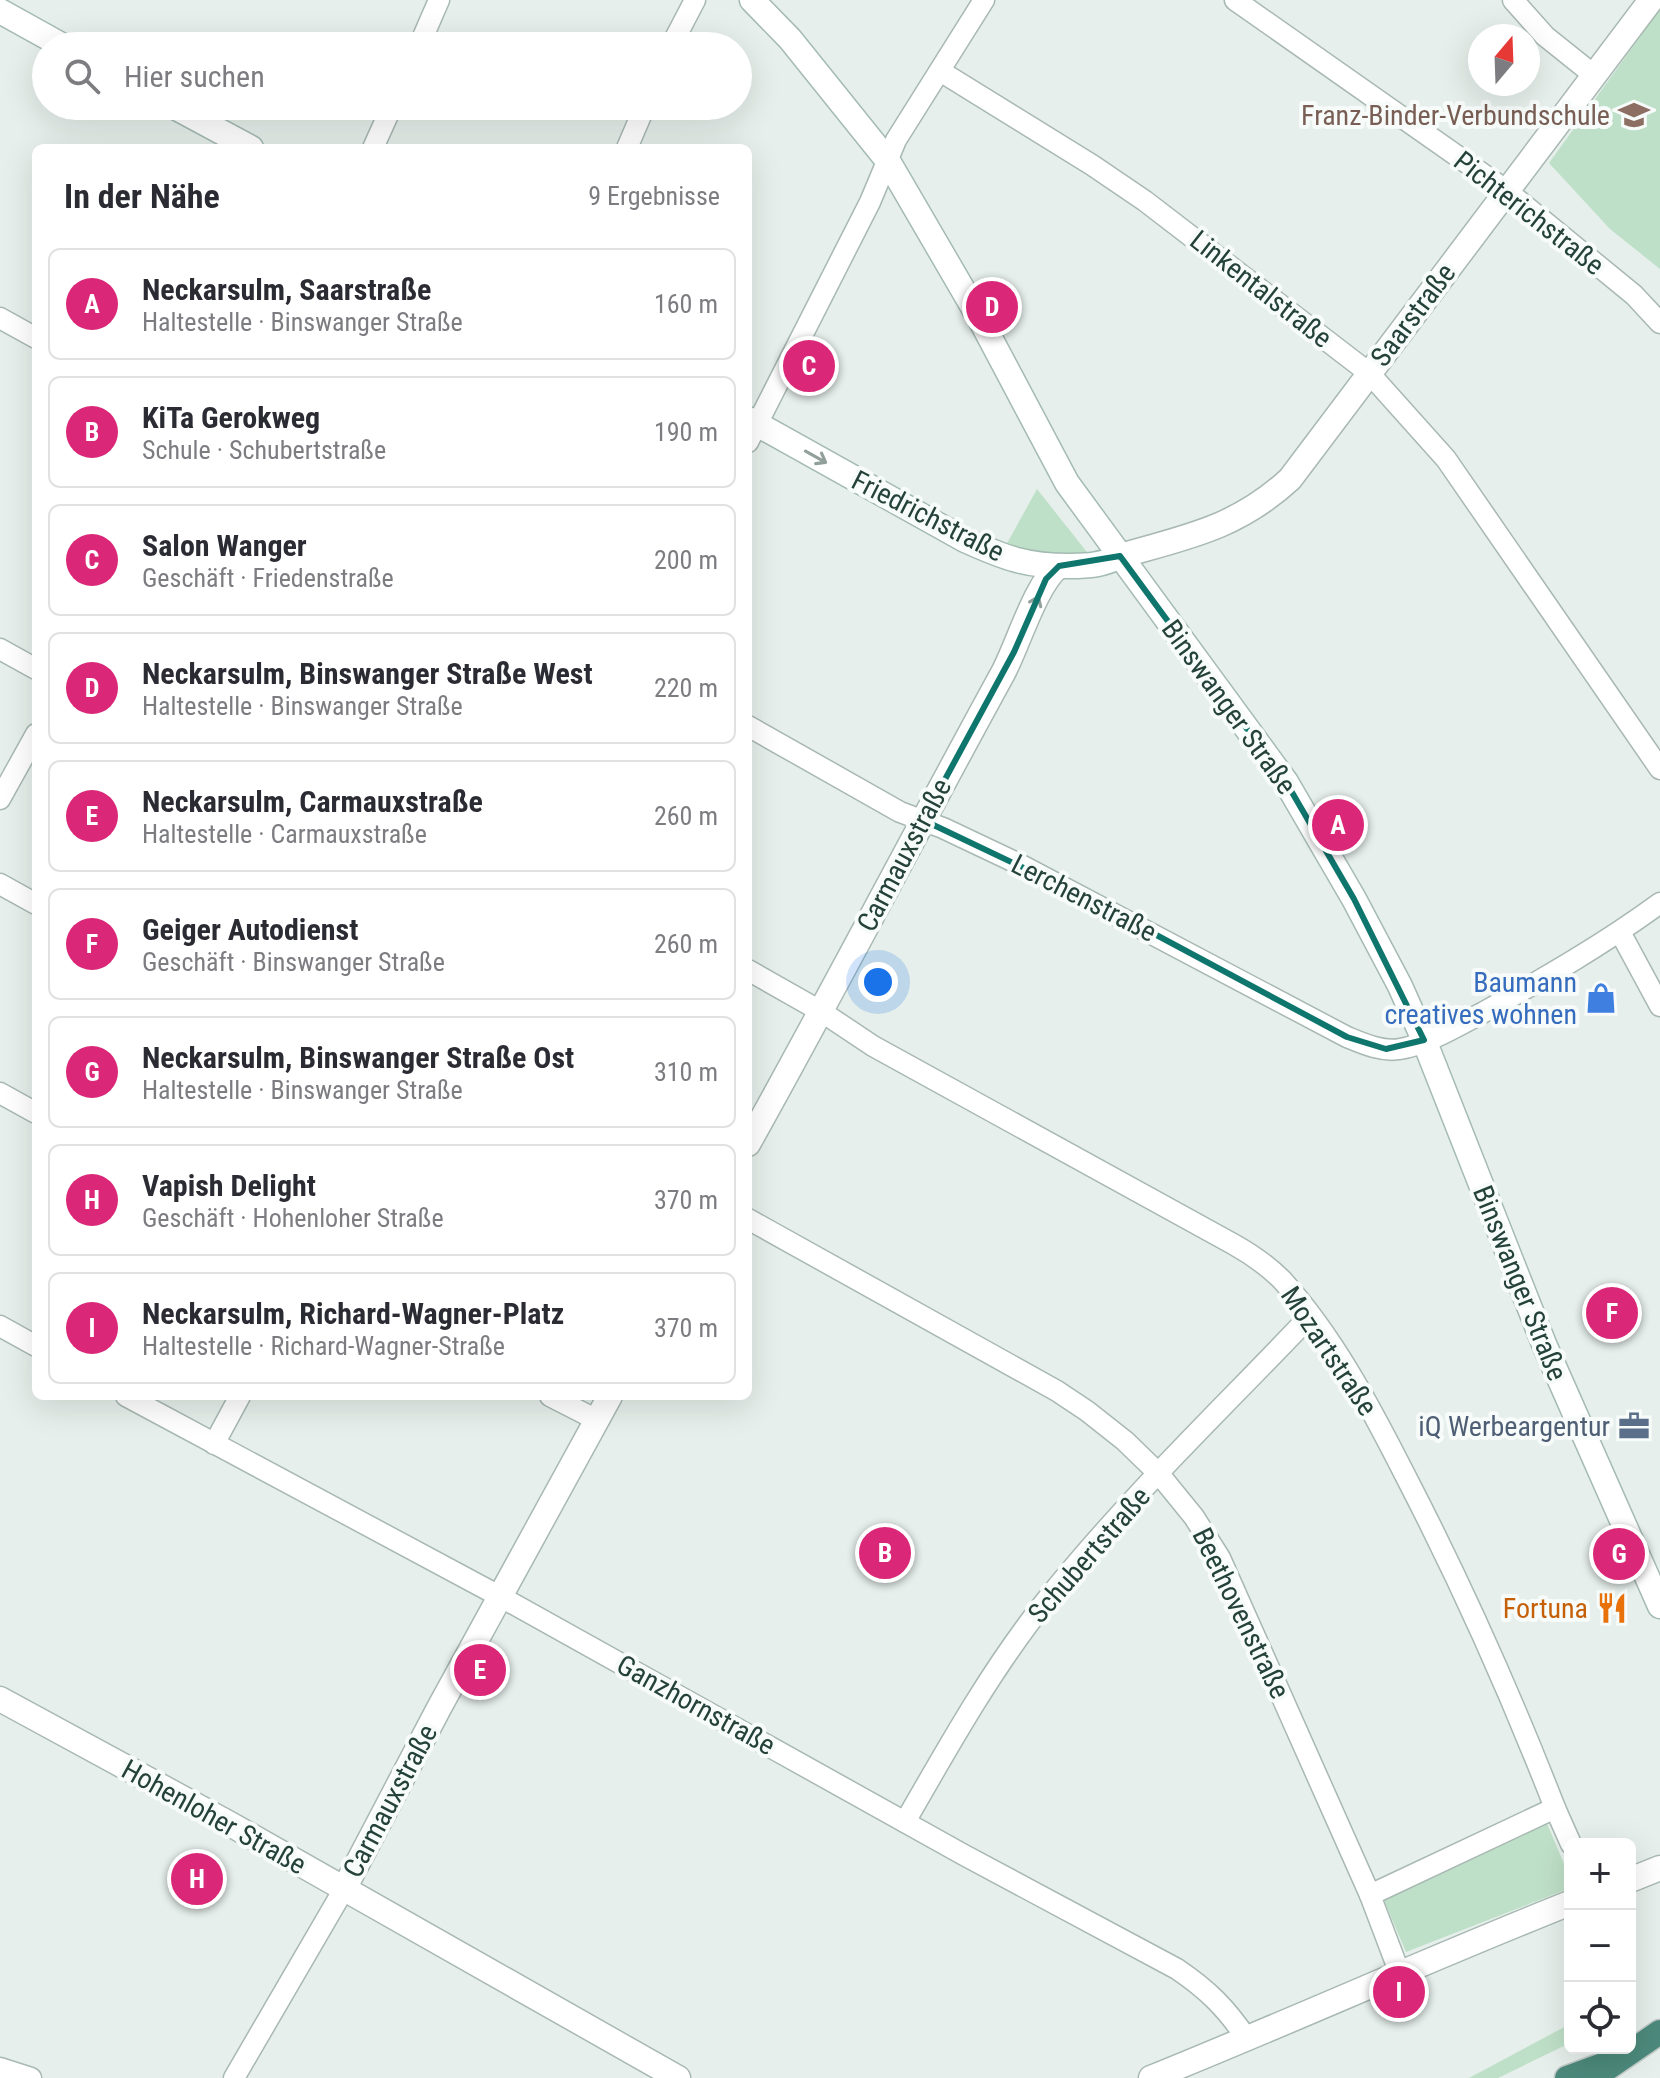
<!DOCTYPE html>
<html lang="de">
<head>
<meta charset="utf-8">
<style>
	body { margin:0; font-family:"Roboto Condensed",sans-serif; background:#f2f2f3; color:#2b2b33 }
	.controls { position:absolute; right:24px; bottom:24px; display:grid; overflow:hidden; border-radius:12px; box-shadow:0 8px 32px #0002 }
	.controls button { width:72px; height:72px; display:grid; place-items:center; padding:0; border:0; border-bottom:2px solid #e1e1e2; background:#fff; color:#2b2b33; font:40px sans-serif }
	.compass { position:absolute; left:1468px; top:24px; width:72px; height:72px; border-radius:50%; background:#fff; box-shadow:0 8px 32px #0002; rotate:19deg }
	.you { position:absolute; left:878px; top:982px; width:28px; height:28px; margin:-20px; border:6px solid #fff; border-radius:50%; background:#1a73e8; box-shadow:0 0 0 12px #1a73e833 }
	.badge { display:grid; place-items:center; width:52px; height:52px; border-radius:50%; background:#db2777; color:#fff; font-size:26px; font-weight:700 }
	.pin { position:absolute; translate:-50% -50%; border:4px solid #fff; box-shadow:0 2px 8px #0006 }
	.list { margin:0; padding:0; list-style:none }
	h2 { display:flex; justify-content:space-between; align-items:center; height:104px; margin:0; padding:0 32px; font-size:34px }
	h2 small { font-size:26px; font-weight:400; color:#7c7c81 }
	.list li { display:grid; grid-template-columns:52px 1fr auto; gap:24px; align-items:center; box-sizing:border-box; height:112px; margin:0 16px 16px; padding:0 16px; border:2px solid #e1e1e2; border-radius:12px }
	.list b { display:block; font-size:30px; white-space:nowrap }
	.list p { margin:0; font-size:26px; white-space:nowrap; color:#7c7c81 }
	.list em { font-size:26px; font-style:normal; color:#7c7c81 }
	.icon { flex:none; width:44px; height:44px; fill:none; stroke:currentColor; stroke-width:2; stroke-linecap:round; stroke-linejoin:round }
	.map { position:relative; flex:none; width:1660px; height:2078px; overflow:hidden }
	.search { position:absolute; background:#fff; box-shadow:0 8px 32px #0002; left:32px; top:32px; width:720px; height:88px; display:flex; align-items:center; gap:20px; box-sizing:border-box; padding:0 28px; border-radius:44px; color:#7c7c81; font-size:30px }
	.panel { position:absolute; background:#fff; box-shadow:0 8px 32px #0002; left:32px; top:144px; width:720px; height:1256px; border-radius:12px }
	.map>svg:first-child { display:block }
	.green { fill:#bfe0c8 }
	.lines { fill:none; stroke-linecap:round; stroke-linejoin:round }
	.minor-casing { stroke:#a8b8b2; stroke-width:23 }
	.tertiary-casing { stroke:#a8b8b2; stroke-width:27 }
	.secondary-casing { stroke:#a4bbb3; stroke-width:27 }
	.trunk-casing { stroke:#c2cac8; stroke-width:27 }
	.minor { stroke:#fff; stroke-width:20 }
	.tertiary { stroke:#fff; stroke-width:24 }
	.secondary { stroke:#fff; stroke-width:24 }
	.trunk { stroke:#4c8a7c; stroke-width:24 }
	.oneway { stroke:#92a09c }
	.marked { fill:none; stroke:#0f766e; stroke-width:6; stroke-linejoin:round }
	.labels { text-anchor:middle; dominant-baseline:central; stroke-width:8; stroke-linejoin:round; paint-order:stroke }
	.education-label { font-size:28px; fill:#785e54; stroke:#f7fbf9; text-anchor:end }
	.street-label { font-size:28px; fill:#24423a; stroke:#f7fbf9 }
	.shop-label { font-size:28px; fill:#366cbe; stroke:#f7fbf9; text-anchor:end }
	.service-label { font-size:28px; fill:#4e5e75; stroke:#f7fbf9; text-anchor:end }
	.food-label { font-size:28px; fill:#c56008; stroke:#f7fbf9; text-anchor:end }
</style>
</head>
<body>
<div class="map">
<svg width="1660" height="2078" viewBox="0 0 1660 2078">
	<rect width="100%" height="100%" fill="#e6efeb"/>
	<g class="green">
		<polygon points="1660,9 1660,269 1610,229 1549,163"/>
		<polygon points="1037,489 1094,561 1005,547"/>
		<polygon points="1546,1821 1570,1878 1570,1888 1406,1952 1383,1898"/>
		<polygon points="1570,2024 1570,2043 1498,2078 1469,2078"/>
	</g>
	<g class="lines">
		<defs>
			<g id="minor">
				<polyline points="1235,0 1507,191 1634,295 1660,323"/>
				<polyline points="1513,0 1545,36 1595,76"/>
				<polyline points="419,46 439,0"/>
				<polyline points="671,46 695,0"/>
				<polyline points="940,71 1092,165 1145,201 1369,373 1446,459 1660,769"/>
				<polyline points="373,148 392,106"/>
				<polyline points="627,148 645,106"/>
				<polyline points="0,318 36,338"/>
				<polyline points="748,442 870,202 896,140 984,0"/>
				<polyline points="0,649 36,669"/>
				<path d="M 748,726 L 900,812 L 943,828 L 1021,865 L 1347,1037 C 1364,1044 1382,1052 1400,1049 C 1426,1045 1461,1024 1484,1012 C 1545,978 1604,944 1660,903"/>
				<polyline points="0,799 36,734"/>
				<polyline points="0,884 36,904"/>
				<polyline points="1620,932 1660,1006"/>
				<path d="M 748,970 L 822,1012 L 873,1046 L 1233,1244 C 1251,1254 1267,1265 1282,1280 C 1333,1336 1371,1408 1405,1475 C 1461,1583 1511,1695 1555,1808"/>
				<polyline points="0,1093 36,1113"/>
				<polyline points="748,1219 1057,1391 1087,1411 1125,1441 1159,1474 1194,1517 1220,1558 1370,1895"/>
				<polyline points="0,1326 36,1346"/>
				<path d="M 126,1396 L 501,1597 L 964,1855 L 1177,1969 C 1208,1990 1226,2008 1247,2039"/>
				<polyline points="550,1396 597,1420"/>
				<polyline points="214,1444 240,1396"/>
				<path d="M 905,1822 C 948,1747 991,1670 1045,1602 C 1126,1500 1221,1410 1310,1316"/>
				<polyline points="1400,1974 1370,1895 1555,1808 1571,1844"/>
				<polyline points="0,2068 31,2078"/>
				<polyline points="234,2078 344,1889"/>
			</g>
			<g id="tertiary">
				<path d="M 1120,556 C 1187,537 1237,528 1290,479 L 1651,0"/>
				<path d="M 748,1144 C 835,988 917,830 1003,673 C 1018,645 1036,583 1059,566"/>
				<polyline points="0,1699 230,1824 678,2078"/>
				<polyline points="1630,1880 1660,1868"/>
				<polyline points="344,1889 439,1708 610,1396"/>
				<path d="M 1151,2078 C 1292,2021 1429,1959 1570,1903"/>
			</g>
			<g id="secondary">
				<polyline points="752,0 790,39 888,161 980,319 1067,483 1286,782 1354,899 1400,986 1424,1040 1544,1344 1660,1606"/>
				<polyline points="0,11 63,46"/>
				<polyline points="173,106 251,148"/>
				<path d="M 748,419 L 965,540 C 1005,558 1026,566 1070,566 C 1089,566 1103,565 1120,556"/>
			</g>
			<g id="trunk">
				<polyline points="1567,2078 1608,2063"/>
				<polyline points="1593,2078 1660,2032"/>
			</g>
		</defs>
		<use href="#minor" class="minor-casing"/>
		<use href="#tertiary" class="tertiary-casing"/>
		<use href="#secondary" class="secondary-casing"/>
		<use href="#trunk" class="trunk-casing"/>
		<use href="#minor" class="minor"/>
		<use href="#tertiary" class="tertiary"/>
		<use href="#secondary" class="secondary"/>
		<use href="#trunk" class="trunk"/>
	</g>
	<defs><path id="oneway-shaft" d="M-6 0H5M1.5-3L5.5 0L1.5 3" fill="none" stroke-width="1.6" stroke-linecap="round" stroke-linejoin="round" transform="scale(2)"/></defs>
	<g class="oneway">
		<use href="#oneway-shaft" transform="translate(816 457) rotate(29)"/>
		<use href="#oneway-shaft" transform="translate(1034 607) rotate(-67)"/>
	</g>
	<path class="marked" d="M 1120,556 L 1286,782 L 1354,899 L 1424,1040 L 1386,1049 L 1347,1037 L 1091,900 L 923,820 L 1014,652 L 1046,579 L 1059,566 Z"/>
	<defs>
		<symbol id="school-bare" viewBox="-9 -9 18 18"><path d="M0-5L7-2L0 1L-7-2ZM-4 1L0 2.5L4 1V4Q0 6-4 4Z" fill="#8d6e63" stroke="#f7fbf9" stroke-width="2.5" paint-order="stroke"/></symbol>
		<symbol id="shop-bare" viewBox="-9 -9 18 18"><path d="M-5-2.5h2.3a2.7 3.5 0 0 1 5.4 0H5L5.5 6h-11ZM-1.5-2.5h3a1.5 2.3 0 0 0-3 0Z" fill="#3f7fe0" stroke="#f7fbf9" stroke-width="2.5" paint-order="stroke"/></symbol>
		<symbol id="office-bare" viewBox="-9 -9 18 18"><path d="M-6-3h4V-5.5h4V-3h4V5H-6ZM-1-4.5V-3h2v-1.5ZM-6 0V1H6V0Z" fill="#5c6f8a" stroke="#f7fbf9" stroke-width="2.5" paint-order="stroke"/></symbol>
		<symbol id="restaurant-bare" viewBox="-9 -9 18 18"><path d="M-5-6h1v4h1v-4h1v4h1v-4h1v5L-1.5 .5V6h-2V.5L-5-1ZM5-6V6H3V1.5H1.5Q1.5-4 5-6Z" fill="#e8710a" stroke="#f7fbf9" stroke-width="2.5" paint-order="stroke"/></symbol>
	</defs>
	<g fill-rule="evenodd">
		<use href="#school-bare" x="1612" y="93" width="44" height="44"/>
		<use href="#shop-bare" x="1579" y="976" width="44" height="44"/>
		<use href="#office-bare" x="1612" y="1404" width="44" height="44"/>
		<use href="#restaurant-bare" x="1590" y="1586" width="44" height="44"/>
	</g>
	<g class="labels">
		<g class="education-label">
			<text x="1610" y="115">Franz-Binder-Verbundschule</text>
		</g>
		<g class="street-label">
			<text transform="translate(1529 213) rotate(38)">Pichterichstraße</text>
			<text transform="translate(1261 289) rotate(38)">Linkentalstraße</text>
			<text transform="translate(1413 315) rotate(-53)">Saarstraße</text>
			<text transform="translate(928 516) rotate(27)">Friedrichstraße</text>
			<text transform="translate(1229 707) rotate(54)">Binswanger Straße</text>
			<text transform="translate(904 855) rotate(-62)">Carmauxstraße</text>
			<text transform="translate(1084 898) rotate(27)">Lerchenstraße</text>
			<text transform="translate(1520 1283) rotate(68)">Binswanger Straße</text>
			<text transform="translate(1329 1351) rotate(56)">Mozartstraße</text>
			<text transform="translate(1089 1555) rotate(-49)">Schubertstraße</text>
			<text transform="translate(1241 1613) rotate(64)">Beethovenstraße</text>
			<text transform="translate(696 1705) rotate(29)">Ganzhornstraße</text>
			<text transform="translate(390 1801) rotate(-62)">Carmauxstraße</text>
			<text transform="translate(214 1817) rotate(29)">Hohenloher Straße</text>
		</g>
		<g class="shop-label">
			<text x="1577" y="982">Baumann<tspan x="1577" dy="32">creatives wohnen</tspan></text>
		</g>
		<g class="service-label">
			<text x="1610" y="1426">iQ Werbeargentur</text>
		</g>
		<g class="food-label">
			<text x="1588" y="1608">Fortuna</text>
		</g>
	</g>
</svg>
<div class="controls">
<button>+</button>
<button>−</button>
<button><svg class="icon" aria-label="locate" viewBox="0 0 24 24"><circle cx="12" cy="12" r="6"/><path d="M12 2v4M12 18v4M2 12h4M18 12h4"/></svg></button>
</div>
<svg class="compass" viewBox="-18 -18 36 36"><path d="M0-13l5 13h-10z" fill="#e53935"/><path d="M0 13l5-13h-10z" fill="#7c7c81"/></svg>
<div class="you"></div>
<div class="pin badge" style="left:1338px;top:825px">A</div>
<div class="pin badge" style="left:885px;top:1553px">B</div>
<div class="pin badge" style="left:809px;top:366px">C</div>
<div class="pin badge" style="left:992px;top:307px">D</div>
<div class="pin badge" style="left:480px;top:1670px">E</div>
<div class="pin badge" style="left:1612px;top:1313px">F</div>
<div class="pin badge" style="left:1619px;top:1554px">G</div>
<div class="pin badge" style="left:197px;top:1879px">H</div>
<div class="pin badge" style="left:1399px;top:1992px">I</div>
<div class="search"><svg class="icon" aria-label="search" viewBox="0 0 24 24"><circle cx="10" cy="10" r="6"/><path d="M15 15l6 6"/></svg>Hier suchen</div>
<section class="panel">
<h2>In der Nähe<small>9 Ergebnisse</small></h2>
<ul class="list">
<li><span class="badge">A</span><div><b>Neckarsulm, Saarstraße</b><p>Haltestelle · Binswanger Straße</p></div><em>160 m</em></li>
<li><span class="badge">B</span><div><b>KiTa Gerokweg</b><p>Schule · Schubertstraße</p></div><em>190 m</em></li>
<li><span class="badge">C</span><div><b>Salon Wanger</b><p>Geschäft · Friedenstraße</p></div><em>200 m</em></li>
<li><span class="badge">D</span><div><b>Neckarsulm, Binswanger Straße West</b><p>Haltestelle · Binswanger Straße</p></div><em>220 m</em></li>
<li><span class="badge">E</span><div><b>Neckarsulm, Carmauxstraße</b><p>Haltestelle · Carmauxstraße</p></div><em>260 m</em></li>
<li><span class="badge">F</span><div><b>Geiger Autodienst</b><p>Geschäft · Binswanger Straße</p></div><em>260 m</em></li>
<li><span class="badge">G</span><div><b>Neckarsulm, Binswanger Straße Ost</b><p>Haltestelle · Binswanger Straße</p></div><em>310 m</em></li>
<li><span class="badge">H</span><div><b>Vapish Delight</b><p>Geschäft · Hohenloher Straße</p></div><em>370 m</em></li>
<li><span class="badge">I</span><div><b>Neckarsulm, Richard-Wagner-Platz</b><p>Haltestelle · Richard-Wagner-Straße</p></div><em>370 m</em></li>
</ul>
</section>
</div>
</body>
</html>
